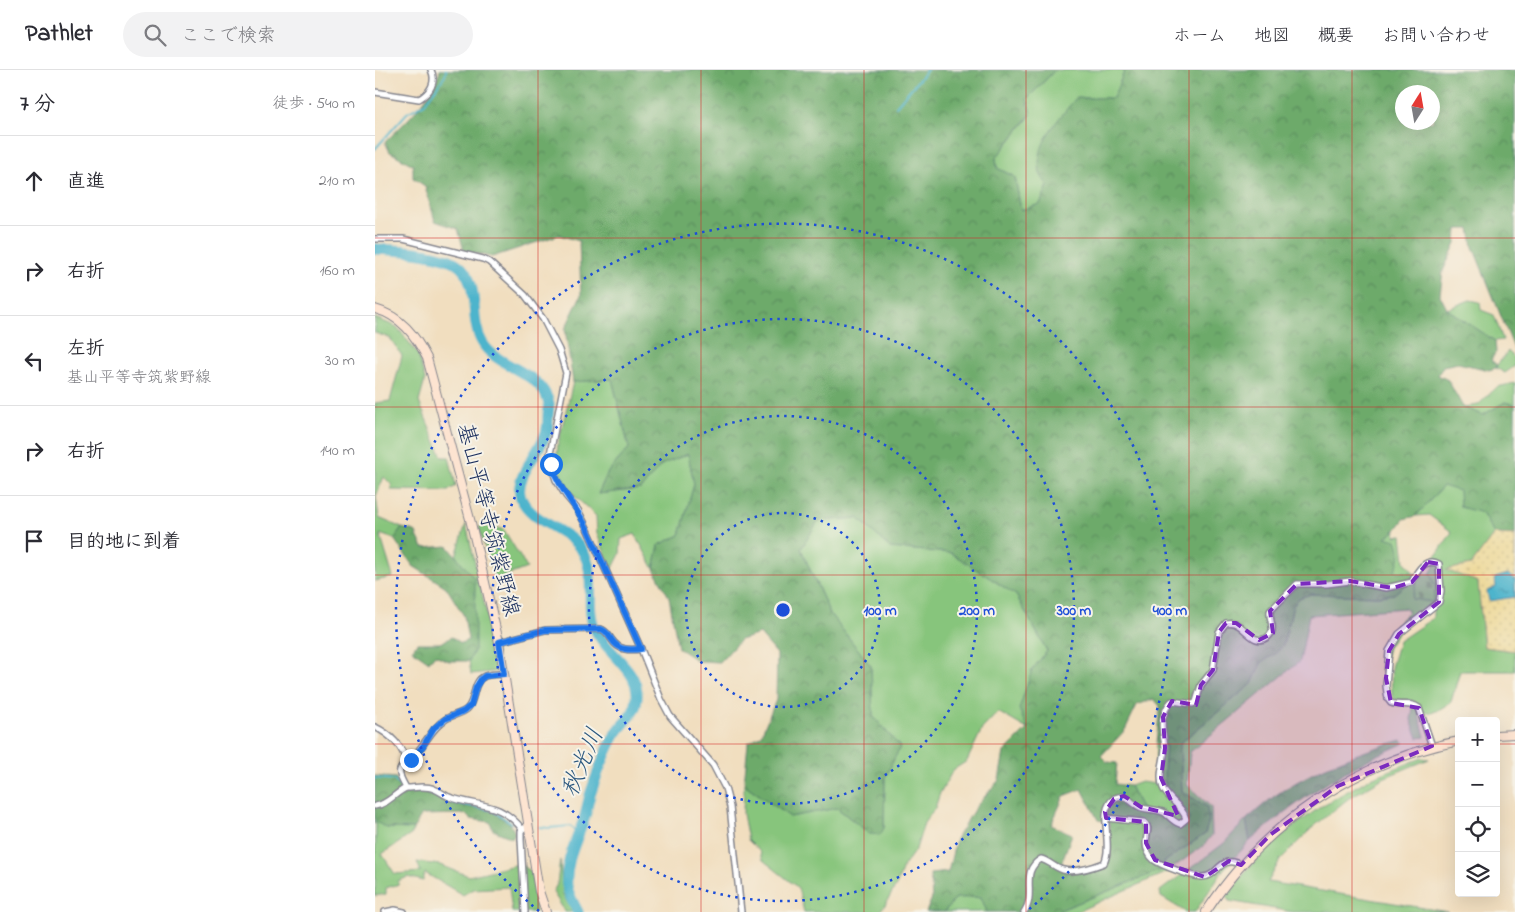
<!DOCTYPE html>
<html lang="ja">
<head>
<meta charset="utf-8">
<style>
	body { margin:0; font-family:"Indie Flower","Klee One",sans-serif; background:#f2f2f3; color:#2b2b33 }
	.controls { position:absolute; right:15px; bottom:15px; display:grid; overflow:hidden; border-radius:5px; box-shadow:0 5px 20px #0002 }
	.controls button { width:45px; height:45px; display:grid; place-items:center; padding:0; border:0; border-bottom:1px solid #e1e1e2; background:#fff; color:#2b2b33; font:25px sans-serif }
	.compass { position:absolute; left:1020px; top:15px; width:45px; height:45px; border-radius:50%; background:#fff; box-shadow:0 5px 20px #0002; rotate:11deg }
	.stop { position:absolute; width:15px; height:15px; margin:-11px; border:4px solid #1a73e8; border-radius:50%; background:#fff }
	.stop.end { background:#1a73e8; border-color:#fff; box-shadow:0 1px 5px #0008 }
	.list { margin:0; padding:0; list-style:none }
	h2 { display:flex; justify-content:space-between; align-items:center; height:65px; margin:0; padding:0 20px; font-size:21px }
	h2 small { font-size:16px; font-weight:400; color:#7c7c81 }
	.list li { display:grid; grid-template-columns:32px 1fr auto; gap:15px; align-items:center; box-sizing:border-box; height:90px; padding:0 20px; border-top:1px solid #e1e1e2 }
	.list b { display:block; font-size:19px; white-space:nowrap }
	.list p { margin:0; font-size:16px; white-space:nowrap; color:#7c7c81 }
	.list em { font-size:16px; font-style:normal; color:#7c7c81 }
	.icon { flex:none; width:28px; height:28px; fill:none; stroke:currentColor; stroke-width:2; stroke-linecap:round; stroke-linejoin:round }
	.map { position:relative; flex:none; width:1140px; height:842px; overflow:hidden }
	header { display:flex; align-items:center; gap:30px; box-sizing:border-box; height:70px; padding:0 25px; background:#fff; border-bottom:1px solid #e1e1e2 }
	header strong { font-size:24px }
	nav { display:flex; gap:28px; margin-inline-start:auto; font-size:18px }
	.search { width:350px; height:45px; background:#f2f2f3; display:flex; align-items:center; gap:12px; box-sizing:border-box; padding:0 18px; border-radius:28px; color:#7c7c81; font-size:19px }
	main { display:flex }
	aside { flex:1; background:#fff }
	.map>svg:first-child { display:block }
	.grass { fill:#87c57b; stroke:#517a6c }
	.forest { fill:url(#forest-crowns); stroke:#446c64; fill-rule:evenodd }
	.sand { fill:url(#sand-dots); stroke:#84847e }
	.cemetery { fill:url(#cemetery-stones); stroke:#517a6c }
	.water { fill:url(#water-ripples); stroke:#347295 }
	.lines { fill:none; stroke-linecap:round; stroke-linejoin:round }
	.stream { stroke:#4db4cc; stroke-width:2 }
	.river { stroke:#4db4cc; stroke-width:11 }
	.street-casing { stroke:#86868e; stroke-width:8 }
	.secondary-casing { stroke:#86868e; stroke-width:10 }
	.street { stroke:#fff; stroke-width:5 }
	.secondary { stroke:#fde4d1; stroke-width:8 }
	.route { stroke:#1a73e8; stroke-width:6 }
	.marked { fill:#7b2cbf; fill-opacity:0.2; stroke:#7b2cbf; stroke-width:4; stroke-dasharray:10 6; stroke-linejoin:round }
	.grid { fill:none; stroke:#d62828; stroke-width:1; stroke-opacity:0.55 }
	.ring { fill:none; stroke:#1d4ed8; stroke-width:2.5; stroke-dasharray:2.5 5 }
	.labels { text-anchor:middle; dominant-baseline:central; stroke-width:4; stroke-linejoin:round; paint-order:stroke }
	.street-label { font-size:22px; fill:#1b2f5e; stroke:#f7f3e8 }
	.water-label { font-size:24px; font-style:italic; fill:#2a577f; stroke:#f7f3e8 }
	.centre { fill:#1d4ed8; stroke:#f7f3e8; stroke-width:2.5 }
	.ring-label { font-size:15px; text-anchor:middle; font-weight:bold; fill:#1d4ed8; stroke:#f7f3e8; stroke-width:4; stroke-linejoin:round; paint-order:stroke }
</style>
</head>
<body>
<header>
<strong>Pathlet</strong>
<div class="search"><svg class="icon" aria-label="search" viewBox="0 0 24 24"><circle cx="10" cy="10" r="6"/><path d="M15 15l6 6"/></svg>ここで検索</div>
<nav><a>ホーム</a><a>地図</a><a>概要</a><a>お問い合わせ</a></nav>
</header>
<main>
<aside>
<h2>7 分<small>徒歩 · 540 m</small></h2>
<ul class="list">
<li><svg class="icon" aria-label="ahead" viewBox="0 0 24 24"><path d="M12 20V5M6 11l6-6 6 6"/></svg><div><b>直進</b></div><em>210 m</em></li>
<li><svg class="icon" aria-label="right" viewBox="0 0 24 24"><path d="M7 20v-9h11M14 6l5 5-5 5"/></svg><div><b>右折</b></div><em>160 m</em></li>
<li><svg class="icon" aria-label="left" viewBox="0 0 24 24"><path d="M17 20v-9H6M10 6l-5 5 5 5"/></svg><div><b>左折</b><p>基山平等寺筑紫野線</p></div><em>30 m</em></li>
<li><svg class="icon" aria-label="right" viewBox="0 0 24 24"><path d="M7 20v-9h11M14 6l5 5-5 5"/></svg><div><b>右折</b></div><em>140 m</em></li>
<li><svg class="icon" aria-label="arrive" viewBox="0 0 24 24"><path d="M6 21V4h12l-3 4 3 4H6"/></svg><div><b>目的地に到着</b></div></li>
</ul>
</aside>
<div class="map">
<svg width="1140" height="842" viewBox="0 0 1140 842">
	<defs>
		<pattern id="forest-crowns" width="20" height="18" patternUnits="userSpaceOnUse" patternTransform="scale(1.25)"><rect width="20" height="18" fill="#6daa6b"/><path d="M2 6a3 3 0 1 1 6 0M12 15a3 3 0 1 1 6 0" fill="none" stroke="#598b5b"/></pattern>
		<pattern id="sand-dots" width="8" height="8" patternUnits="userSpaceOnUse" patternTransform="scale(1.25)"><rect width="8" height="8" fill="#eeda9e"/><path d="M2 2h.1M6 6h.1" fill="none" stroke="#ccbb8a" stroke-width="1.8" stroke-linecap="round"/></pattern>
		<pattern id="cemetery-stones" width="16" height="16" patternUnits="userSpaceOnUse" patternTransform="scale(1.25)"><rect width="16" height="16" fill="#87c57b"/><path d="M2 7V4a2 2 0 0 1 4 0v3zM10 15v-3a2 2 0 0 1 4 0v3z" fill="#6ea068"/></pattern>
		<pattern id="water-ripples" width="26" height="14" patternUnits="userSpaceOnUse" patternTransform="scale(1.25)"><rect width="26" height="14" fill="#4db4cc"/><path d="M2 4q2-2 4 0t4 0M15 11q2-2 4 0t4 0" fill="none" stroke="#3f93a9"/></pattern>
	</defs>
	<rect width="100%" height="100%" fill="#f7f3e8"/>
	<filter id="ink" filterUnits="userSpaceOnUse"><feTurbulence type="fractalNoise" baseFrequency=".02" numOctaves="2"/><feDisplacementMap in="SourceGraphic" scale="10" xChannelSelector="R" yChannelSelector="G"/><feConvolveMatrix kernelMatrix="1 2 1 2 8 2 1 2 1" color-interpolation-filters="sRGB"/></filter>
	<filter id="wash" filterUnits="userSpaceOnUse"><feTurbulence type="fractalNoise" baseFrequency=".0096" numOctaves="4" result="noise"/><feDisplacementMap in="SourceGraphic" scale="20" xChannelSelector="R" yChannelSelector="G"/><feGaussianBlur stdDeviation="1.12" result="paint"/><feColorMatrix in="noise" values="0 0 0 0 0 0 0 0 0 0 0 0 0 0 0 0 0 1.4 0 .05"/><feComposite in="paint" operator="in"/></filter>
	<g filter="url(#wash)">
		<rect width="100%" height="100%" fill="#f1debf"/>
		<g class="grass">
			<polygon points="680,0 750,0 738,28 701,28 665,103 673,116 665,134 646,140 640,107 622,98 621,88 656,45 652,29"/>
			<polygon points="1095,230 1105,232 1106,240 1119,245 1128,270 1120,271 1072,239"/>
			<polygon points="0,248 22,257 43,284 50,310 44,332 67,387 74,387 81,416 73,421 17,420 16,414 9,407 1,426 4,448 27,458 19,469 5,464 18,507 0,511 0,333 15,331 27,286 15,268 0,263"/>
			<polygon points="1133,281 1140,288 1140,296 1130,303 1121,298 1122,295"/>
			<polygon points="237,309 254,378 233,402 223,424 266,419 286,395 313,384 319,414 305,465 284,475 279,499 260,464 246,469 245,484 237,500 222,464 221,446 193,420 181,394 183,374 198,312"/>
			<polygon points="1140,313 1140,335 1130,332 1108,345 1088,337 1103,335 1122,317"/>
			<path d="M 1061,364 L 1084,421 L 1107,443 L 1119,464 L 1096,495 L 1072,500 L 1103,512 L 1109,577 L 1140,581 L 1140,601 L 1085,601 L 1076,632 L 1062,641 L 1044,644 L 1050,667 L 1043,668 L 1036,650 L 1039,631 L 1021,630 L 1017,626 L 1016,597 L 1024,571 L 1058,548 L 1058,533 L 1030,553 L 1013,577 L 1007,602 C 1008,577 1014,558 1034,542 L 1031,538 L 934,545 L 925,591 L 815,682 L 812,715 L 836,737 L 837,765 L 829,775 L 792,802 L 701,842 L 680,842 L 786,800 L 789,792 L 830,764 L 832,737 L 807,721 L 805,673 L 877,614 L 886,593 L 901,583 L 908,575 L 918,536 L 924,528 L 936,524 L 1003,526 L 1019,524 L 1038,503 L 1018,501 L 1011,467 L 1021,460 L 1020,466 L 1027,465 L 1030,492 L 1039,503 L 1061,517 L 1055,504 L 1059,496 L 1059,489 L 1077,462 L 1054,445 L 1041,446 L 1068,416 Z"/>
			<polygon points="483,448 515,478 576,483 641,525 672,581 657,600 652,659 623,642 607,659 592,691 578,700 565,723 560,738 549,753 541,779 528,797 522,814 510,835 504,842 429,842 423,818 388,790 385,782 373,770 368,744 369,714 415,747 462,738 495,764 509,758 510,708 525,677 498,646 496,596 455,544 426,479 443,451"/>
			<polygon points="107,453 129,460 152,498 128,507 122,515 104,459"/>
			<polygon points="91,454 125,601 96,604 94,591 100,579 81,486"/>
			<polygon points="781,673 791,676 794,724 812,741 815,748 808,758 799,758 789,745 767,740 755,716 766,712 780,714"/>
			<polygon points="1047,688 1054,689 1008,708 974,728 937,758 905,790 893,812 1073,842 918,842 854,831 852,826 874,797 903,768 948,735 996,708"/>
			<polygon points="871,750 875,771 848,800 820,842 811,842 786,827 785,821 848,774"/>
			<polygon points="1,751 12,758 38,759 37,764 7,784 20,804 46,802 42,792 65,795 94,806 144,794 156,801 161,842 137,842 134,817 98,819 88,825 50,803 48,811 33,807 23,811 24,814 11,818 11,824 0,826"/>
			<polygon points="185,790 188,824 198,842 190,842 178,822 182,814"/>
			<polygon points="607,827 612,842 569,842 581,828"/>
		</g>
		<g class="forest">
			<path d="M 65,0 L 680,0 L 652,29 L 656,44 L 621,88 L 622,98 L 640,107 L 646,140 L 665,134 L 673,116 C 671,112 666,107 665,103 C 659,73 684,49 701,28 L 738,28 L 750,0 L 1140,0 L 1140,281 L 1098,177 L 1095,159 L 1082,159 L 1081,173 L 1068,201 L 1065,225 L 1072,239 L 1120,271 L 1121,282 L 1116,290 L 1122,295 L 1121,298 L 1114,300 L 1083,293 L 1068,296 L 1063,305 L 1073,310 L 1088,337 L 1108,345 L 1130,332 L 1140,335 L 1140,465 L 1119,464 L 1107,443 L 1085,437 L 1084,421 L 1068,416 L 1041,446 L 1029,449 L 1021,460 L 1011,467 L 1021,470 C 1026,483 1026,490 1019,501 L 1039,503 L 1035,511 L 1019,524 L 1003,526 L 936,524 L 924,528 L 918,536 L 908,575 L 901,583 L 886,593 L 877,614 L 805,673 L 807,721 L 832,737 L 834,751 L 830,764 L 789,792 L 786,800 L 680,842 L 612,842 L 606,827 L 581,828 L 569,842 L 551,842 L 557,828 L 555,804 L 573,802 L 581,769 L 600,738 L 624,710 L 629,682 L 652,659 L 644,639 L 657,600 L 672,581 L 641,525 L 576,483 L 515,478 L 483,448 L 443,451 L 426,479 L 455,544 L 496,596 L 498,646 L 525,677 L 510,708 L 509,758 L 505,765 L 495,764 L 462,738 L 415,747 L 369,714 L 373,673 L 386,665 L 401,630 L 402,584 L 385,564 L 365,570 L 345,592 L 323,591 L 303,578 L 294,527 L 279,499 L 284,475 L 305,465 L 319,414 L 313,384 L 286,395 L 266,419 L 223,424 L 233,402 L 254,378 L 237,309 L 198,312 L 190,259 L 206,225 L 204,171 L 184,165 L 117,187 L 89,181 L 83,159 L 60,151 L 50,116 L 38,108 L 38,95 L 15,82 L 10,72 C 31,52 57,28 65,0 ZM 1028,22 L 1058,22 L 1058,52 L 1028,52 ZM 779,629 L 785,636 L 781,673 L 791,676 C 790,691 786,711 794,724 C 800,734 811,737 815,748 L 808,758 L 799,757 L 789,745 L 767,740 L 755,716 L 740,714 L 742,693 L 732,692 L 726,686 L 750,660 L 762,635 ZM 707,719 L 723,750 L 734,752 L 736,787 L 730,795 L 712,801 L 686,794 L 697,764 L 676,755 L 689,726 Z"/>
			<polygon points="27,458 40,461 48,478 73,476 100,509 100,579 94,591 74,591 60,585 54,592 37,580 42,573 65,573 77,567 86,573 93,570 89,546 71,517 38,496 19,469"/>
			<path d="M 1027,670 L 1030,673 C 1015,680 999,686 985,694 C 945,715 909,742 875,771 L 871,750 C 883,740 894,729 907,721 C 944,697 984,682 1027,670 Z"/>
			<polygon points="0,706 21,708 31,723 49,721 75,733 116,741 135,753 140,763 137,768 118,760 115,752 95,749 90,744 47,745 38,759 12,758 1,752 0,754"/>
		</g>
		<polygon class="sand" points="1119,464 1140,465 1140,581 1109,577 1103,512 1071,500 1096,495"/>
		<polygon class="cemetery" points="1043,504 1055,504 1061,517 1058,532 1037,529"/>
		<polygon class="water" points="1133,504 1140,510 1140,527 1114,531 1112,521 1121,517 1120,508"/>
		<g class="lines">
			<g class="stream">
				<polyline points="521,36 552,0"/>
				<polyline points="0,79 32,43 50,33 70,6 71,0"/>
				<polyline points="0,708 19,710 25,716"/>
				<polyline points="30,722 51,720 75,732 117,740 137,753"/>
				<polyline points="164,757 174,758 195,756 204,763"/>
			</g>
			<path class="river" d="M 0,179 C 21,180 66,182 82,194 C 107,212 93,248 107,272 C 122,299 167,300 174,334 C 174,338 173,343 173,347 C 173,352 173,358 171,363 C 165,382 138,408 146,428 C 156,452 192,459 206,479 C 224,504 208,536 221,561 C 232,584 264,599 262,627 C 262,645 246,653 239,667 C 230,683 221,707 215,725 C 213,732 212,739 210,746 C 203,769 190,789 192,815 C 193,824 199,834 203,842"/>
		</g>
	</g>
	<g filter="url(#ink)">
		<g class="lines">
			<defs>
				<g id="street">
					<path d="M 0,22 L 44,29 C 55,23 62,12 56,0"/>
					<polyline points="0,169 28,169 108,189 114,192 150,225 168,249 184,280 191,303 175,384 176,394 181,410 191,426 203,440 212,458 266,579 286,629 295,646 338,695 350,718 355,737 366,842"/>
					<path d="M 124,572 L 170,560 L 226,559 C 232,561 233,565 237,570 C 244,581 255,580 266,579"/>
					<path d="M 129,604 C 123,604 115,604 110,606 C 97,611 101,631 92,639 C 86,644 77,645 71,649 C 57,657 50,675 38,687 C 34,691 27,694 25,700 C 23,706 29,713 31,718 C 41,718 50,715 59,719 C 65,721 70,726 77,728 C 105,737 126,732 147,759"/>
					<path d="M 0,657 C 13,663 31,678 30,693"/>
					<path d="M 0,736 C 12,735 20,723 31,718"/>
					<path d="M 731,748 L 769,752 C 776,758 771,764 771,773 C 771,779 774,786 779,790 C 787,796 816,806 826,807 C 845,808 843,783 866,795"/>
					<polyline points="149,758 146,761 146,769 150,842"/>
					<polyline points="10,842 20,840 29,842"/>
					<path d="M 649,842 C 662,824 644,802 666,789 C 674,791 680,798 688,800 C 701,803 716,798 729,793 C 739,774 721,739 740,728 C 753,722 756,735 767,738 C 774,740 784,739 790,743 C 795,747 798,752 805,754 L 811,749 C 808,736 793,730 788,718 C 783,706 789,692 790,679 C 790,669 785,659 788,648 C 789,643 793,634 797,631 L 818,634 L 821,632 L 826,615 L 838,600 L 844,562 L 851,553 C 856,552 859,552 863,555 C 872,560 880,576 893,567 C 895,565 897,563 897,560 C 898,554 894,548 895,541 L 922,514 L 952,514 L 975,511 L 1011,518 L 1037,512 C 1042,501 1050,487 1064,494 L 1066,521 L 1064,532 L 1024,564 L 1014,581 L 1011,616 L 1013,629 L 1016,633 C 1026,637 1035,631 1044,638 L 1057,676"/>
				</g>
				<g id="secondary">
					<path d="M 0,239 C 26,246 40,265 52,288 L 96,453 L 124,572 L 164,821 L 171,842"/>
					<polyline points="1121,665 1140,664"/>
					<path d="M 831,842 C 888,754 981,691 1084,671"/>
				</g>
			</defs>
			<use href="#street" class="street-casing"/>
			<use href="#secondary" class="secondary-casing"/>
			<use href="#street" class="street"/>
			<use href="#secondary" class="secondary"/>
		</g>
	</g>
	<g class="lines" filter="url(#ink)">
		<path class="route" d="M 36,690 L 48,676 L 59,658 L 70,649 L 89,641 L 96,635 L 101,617 L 106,609 L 110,606 L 129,604 L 124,572 L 170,560 L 226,559 C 232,561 233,565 237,570 C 244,581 255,580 266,579 L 212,458 C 200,434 185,421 176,394"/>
	</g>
	<path class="marked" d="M 1053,492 L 1064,494 L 1064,532 L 1024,564 L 1014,581 L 1011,608 L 1016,633 L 1044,638 L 1057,676 L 963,716 L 895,765 L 866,795 L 854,791 L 830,807 L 780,790 L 771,773 L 771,752 L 731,748 L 730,742 L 739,729 L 749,726 L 766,737 L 803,746 L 786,708 L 790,678 L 788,647 L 797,631 L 821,635 L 826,615 L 838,600 L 844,562 L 851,553 L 861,553 L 884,570 L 898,563 L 895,541 L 922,514 L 975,511 L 1018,518 L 1037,512 Z"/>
	<path class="grid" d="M 163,0 L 163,842M 326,0 L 326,842M 489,0 L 489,842M 651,0 L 651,842M 814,0 L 814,842M 977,0 L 977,842M 0,168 L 1140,168M 0,337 L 1140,337M 0,505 L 1140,505M 0,674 L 1084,674M 1121,674 L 1140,674"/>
	<g class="ring">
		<circle cx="408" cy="540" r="97"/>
		<circle cx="408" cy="540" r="194"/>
		<circle cx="408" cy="540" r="291"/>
		<path d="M164 841A387 387 0 1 1 652 841"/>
	</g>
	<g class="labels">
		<g class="street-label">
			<text transform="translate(112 450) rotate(76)">基山平等寺筑紫野線</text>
		</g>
		<g class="water-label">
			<text transform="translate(209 693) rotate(-67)">秋光川</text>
		</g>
	</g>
	<circle cx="408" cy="540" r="8" class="centre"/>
	<g class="ring-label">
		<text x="505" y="545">100 m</text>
		<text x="602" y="545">200 m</text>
		<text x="699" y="545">300 m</text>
		<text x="795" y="545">400 m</text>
	</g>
</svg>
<div class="controls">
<button>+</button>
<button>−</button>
<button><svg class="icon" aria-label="locate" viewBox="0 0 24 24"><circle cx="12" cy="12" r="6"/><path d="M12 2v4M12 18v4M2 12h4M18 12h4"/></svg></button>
<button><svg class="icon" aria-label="layers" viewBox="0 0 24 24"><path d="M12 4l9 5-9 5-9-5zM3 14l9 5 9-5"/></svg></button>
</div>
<svg class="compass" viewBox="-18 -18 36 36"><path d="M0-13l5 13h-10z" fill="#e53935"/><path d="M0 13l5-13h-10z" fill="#7c7c81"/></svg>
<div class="stop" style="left:176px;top:394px"></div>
<div class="stop end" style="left:36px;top:690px"></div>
</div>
</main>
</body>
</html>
